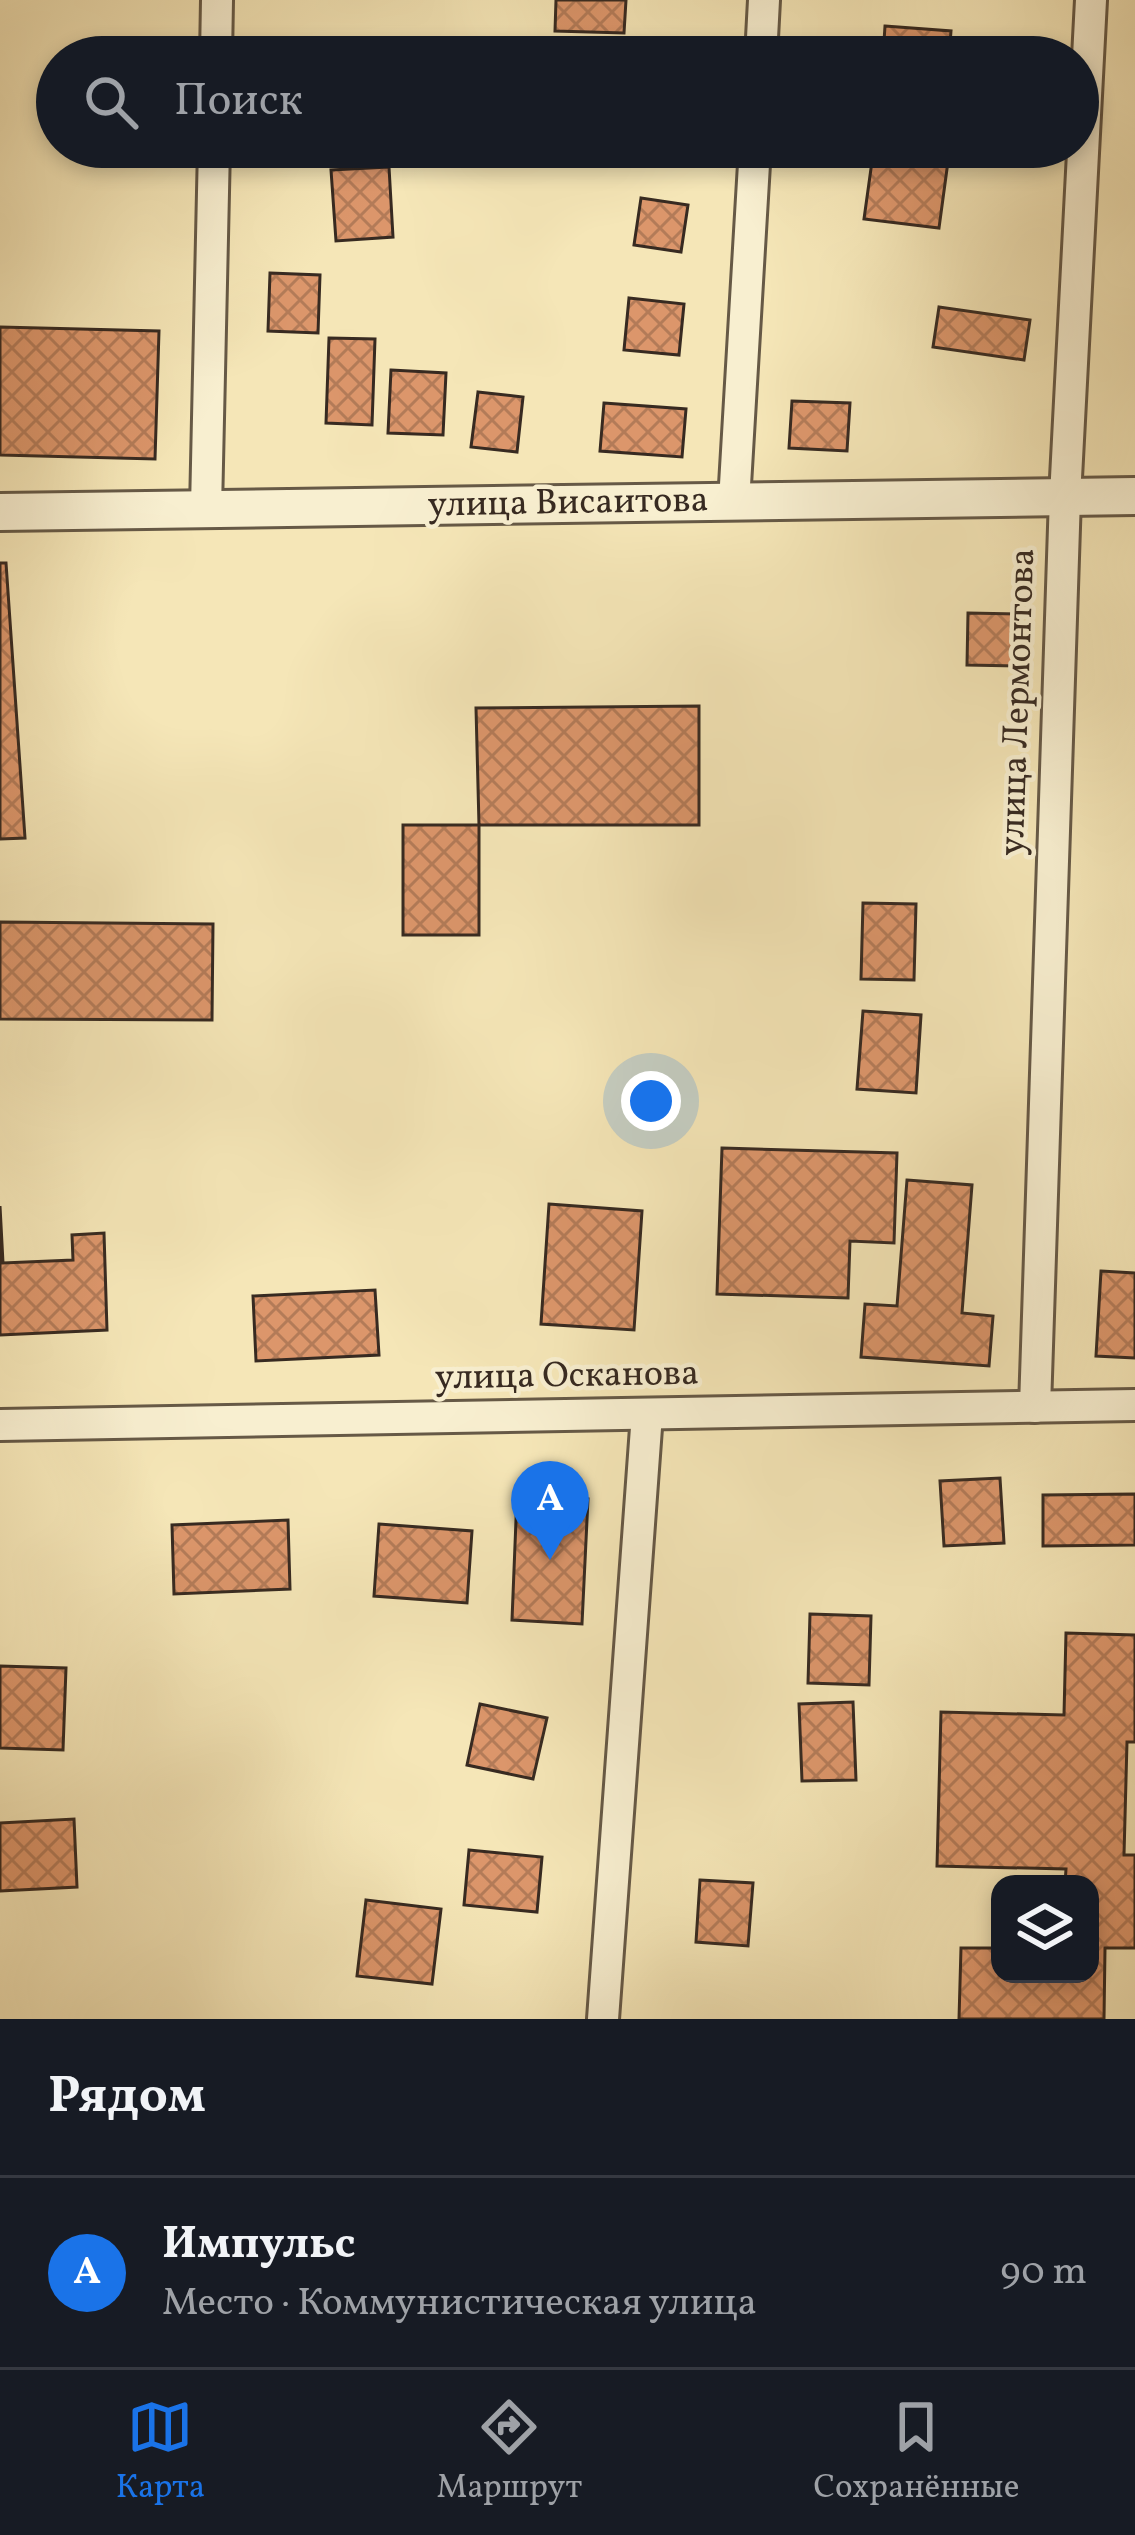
<!DOCTYPE html>
<html lang="ru">
<head>
<meta charset="utf-8">
<style>
	body { margin:0; font-family:Vollkorn,serif; background:#242831; color:#f1f3f6 }
	.controls { position:absolute; right:36px; bottom:36px; display:grid; overflow:hidden; border-radius:24px; box-shadow:0 6px 18px #0003 }
	.controls button { width:108px; height:108px; display:grid; place-items:center; padding:0; border:0; border-bottom:3px solid #363941; background:#171b24; color:#f1f3f6; font:60px sans-serif }
	.you { position:absolute; left:651px; top:1101px; width:42px; height:42px; margin:-30px; border:9px solid #fff; border-radius:50%; background:#1a73e8; box-shadow:0 0 0 18px #1a73e833 }
	.badge { display:grid; place-items:center; width:78px; height:78px; border-radius:50%; background:#1a73e8; color:#fff; font-size:39px; font-weight:700 }
	.pin { position:absolute; translate:-50% -99px; filter:drop-shadow(0 3px 6px #0008) }
	.pin::after { content:''; position:absolute; top:63px; width:42px; height:36px; background:inherit; clip-path:polygon(0 0,100% 0,50% 100%) }
	.list { margin:0; padding:0; list-style:none }
	h2 { display:flex; justify-content:space-between; align-items:center; height:156px; margin:0; padding:0 48px; font-size:51px }
	h2 small { font-size:39px; font-weight:400; color:#9ea1a6 }
	.list li { display:grid; grid-template-columns:78px 1fr auto; gap:36px; align-items:center; box-sizing:border-box; height:192px; padding:0 48px; border-top:3px solid #363941 }
	.list b { display:block; font-size:45px; white-space:nowrap }
	.list p { margin:0; font-size:39px; white-space:nowrap; color:#9ea1a6 }
	.list em { font-size:39px; font-style:normal; color:#9ea1a6 }
	.icon { flex:none; width:66px; height:66px; fill:none; stroke:currentColor; stroke-width:2; stroke-linecap:round; stroke-linejoin:round }
	.map { position:relative; flex:none; width:1135px; height:2019px; overflow:hidden }
	.search { position:absolute; background:#171b24; box-shadow:0 6px 18px #0003; left:36px; right:36px; top:36px; height:132px; display:flex; align-items:center; gap:30px; box-sizing:border-box; padding:0 42px; border-radius:66px; color:#9ea1a6; font-size:45px }
	.sheet { height:348px; background:#171b24 }
	nav { display:flex; justify-content:space-around; align-items:center; box-sizing:border-box; height:168px; border-top:3px solid #363941; background:#171b24; font-size:33px; color:#9ea1a6 }
	nav a { display:grid; justify-items:center; gap:6px }
	nav .on { color:#1a73e8 }
	.map>svg:first-child { display:block }
	.building { fill:url(#building-cross-hatch); stroke:#372a21; stroke-width:3 }
	.lines { fill:none; stroke-linecap:round; stroke-linejoin:round }
	.minor-casing { stroke:#665946; stroke-width:36 }
	.tertiary-casing { stroke:#665946; stroke-width:42 }
	.minor { stroke:#f8efd0; stroke-width:30 }
	.tertiary { stroke:#f8efd0; stroke-width:36 }
	.labels { text-anchor:middle; dominant-baseline:central; stroke-width:9; stroke-linejoin:round; paint-order:stroke }
	.street-label { font-size:36px; fill:#372a21; stroke:#f8efd0 }
</style>
</head>
<body>
<div class="map">
<svg width="1135" height="2019" viewBox="0 0 1135 2019">
	<defs>
		<pattern id="building-cross-hatch" width="8" height="8" patternUnits="userSpaceOnUse" patternTransform="scale(3)"><rect width="8" height="8" fill="#dc966b"/><path d="M0 0l8 8M0 8l8-8" fill="none" stroke="#b37b58"/></pattern>
	</defs>
	<rect width="100%" height="100%" fill="#f5e6b7"/>
	<filter id="stains"><feTurbulence type="fractalNoise" baseFrequency=".00167" numOctaves="4"/><feColorMatrix values="0 0 0 0 .2 0 0 0 0 .09 0 0 0 0 .02 0 0 0 .5 -.17"/></filter>
	<radialGradient id="worn" r=".72"><stop offset=".6" stop-color="#630" stop-opacity="0"/><stop offset="1" stop-color="#630" stop-opacity=".3"/></radialGradient>
	<g class="building">
		<polygon points="556,0 626,0 624,33 555,31"/>
		<polygon points="885,26 951,31 949,57 883,57"/>
		<polygon points="318,39 388,43 387,57 317,57"/>
		<polygon points="874,147 949,154 939,228 864,219"/>
		<polygon points="389,167 393,237 336,241 331,170"/>
		<polygon points="641,198 688,205 681,252 634,245"/>
		<polygon points="270,273 320,275 318,333 268,331"/>
		<polygon points="629,298 684,304 679,355 624,350"/>
		<polygon points="939,307 1030,320 1024,360 933,347"/>
		<polygon points="0,327 159,331 155,459 0,455"/>
		<polygon points="329,338 375,339 372,425 326,423"/>
		<polygon points="391,370 446,373 443,435 388,433"/>
		<polygon points="478,392 523,397 517,452 471,447"/>
		<polygon points="792,401 850,403 847,451 789,448"/>
		<polygon points="604,403 686,409 682,457 600,451"/>
		<polygon points="0,563 6,563 25,838 0,839"/>
		<polygon points="968,613 1020,614 1019,666 967,665"/>
		<polygon points="699,706 699,825 479,825 476,708"/>
		<rect x="403" y="825" width="76" height="110"/>
		<polygon points="863,903 916,904 914,980 861,979"/>
		<polygon points="0,922 213,924 212,1020 0,1019"/>
		<polygon points="863,1011 921,1015 916,1093 857,1089"/>
		<polygon points="722,1148 897,1153 894,1243 850,1241 848,1298 717,1294"/>
		<polygon points="907,1180 972,1185 962,1313 993,1316 989,1366 861,1357 865,1304 897,1306"/>
		<polygon points="549,1204 642,1211 634,1330 541,1324"/>
		<polygon points="0,1206 3,1263 73,1260 72,1235 104,1233 107,1330 0,1335"/>
		<polygon points="1101,1271 1135,1273 1135,1358 1096,1356"/>
		<polygon points="375,1290 379,1355 256,1361 253,1296"/>
		<polygon points="1000,1478 1004,1543 944,1546 940,1481"/>
		<polygon points="1135,1494 1135,1545 1043,1546 1043,1495"/>
		<polygon points="517,1495 588,1499 582,1624 512,1620"/>
		<polygon points="288,1520 290,1589 174,1594 172,1525"/>
		<polygon points="379,1524 472,1531 467,1603 374,1596"/>
		<polygon points="810,1614 871,1616 869,1685 808,1683"/>
		<polygon points="1066,1633 1135,1635 1135,1742 1127,1742 1124,1855 1135,1855 1135,1948 1105,1948 1104,2019 959,2019 961,1948 1000,1948 1000,1974 1090,1974 1090,1884 1065,1884 1066,1869 937,1866 941,1712 1064,1715"/>
		<polygon points="0,1666 66,1668 63,1750 0,1748"/>
		<polygon points="853,1702 856,1780 802,1781 799,1704"/>
		<polygon points="480,1704 547,1718 533,1779 467,1765"/>
		<polygon points="74,1819 77,1887 0,1891 0,1823"/>
		<polygon points="469,1850 542,1857 537,1912 464,1905"/>
		<polygon points="700,1880 753,1883 748,1946 696,1942"/>
		<polygon points="366,1900 441,1909 432,1984 357,1976"/>
	</g>
	<g class="lines">
		<defs>
			<g id="minor">
				<polyline points="216,57 217,0"/>
				<polyline points="761,57 764,0"/>
				<polyline points="734,502 755,147"/>
				<polyline points="206,509 214,147"/>
				<polyline points="1035,1407 1065,497 1091,0"/>
				<polyline points="0,1425 1135,1405"/>
				<polyline points="603,2019 647,1414"/>
			</g>
			<polyline id="tertiary" points="0,512 1135,496"/>
		</defs>
		<use href="#minor" class="minor-casing"/>
		<use href="#tertiary" class="tertiary-casing"/>
		<use href="#minor" class="minor"/>
		<use href="#tertiary" class="tertiary"/>
	</g>
	<g class="labels">
		<g class="street-label">
			<text transform="translate(568 504) rotate(-1)">улица Висаитова</text>
			<text transform="translate(1019 702) rotate(-88)">улица Лермонтова</text>
			<text transform="translate(567 1377) rotate(-1)">улица Осканова</text>
		</g>
	</g>
	<rect width="100%" height="100%" filter="url(#stains)"/>
	<rect width="100%" height="100%" fill="url(#worn)"/>
</svg>
<div class="controls">
<button><svg class="icon" aria-label="layers" viewBox="0 0 24 24"><path d="M12 4l9 5-9 5-9-5zM3 14l9 5 9-5"/></svg></button>
</div>
<div class="you"></div>
<div class="pin badge" style="left:550px;top:1560px">A</div>
<div class="search"><svg class="icon" aria-label="search" viewBox="0 0 24 24"><circle cx="10" cy="10" r="6"/><path d="M15 15l6 6"/></svg>Поиск</div>
</div>
<section class="sheet">
<h2>Рядом<small></small></h2>
<ul class="list">
<li><span class="badge">A</span><div><b>Импульс</b><p>Место · Коммунистическая улица</p></div><em>90 m</em></li>
</ul>
</section>
<nav>
<a class="on"><svg class="icon" aria-label="map" viewBox="0 0 24 24"><path d="M3 6l6-2 6 2 6-2v14l-6 2-6-2-6 2zM9 4v14M15 6v14"/></svg>Карта</a>
<a><svg class="icon" aria-label="directions" viewBox="0 0 24 24"><path d="M12 3l9 9-9 9-9-9zM9 14v-3h6M13 9l2 2-2 2"/></svg>Маршрут</a>
<a><svg class="icon" aria-label="saved" viewBox="0 0 24 24"><path d="M7 4h10v16l-5-4-5 4z"/></svg>Сохранённые</a>
</nav>
</body>
</html>
